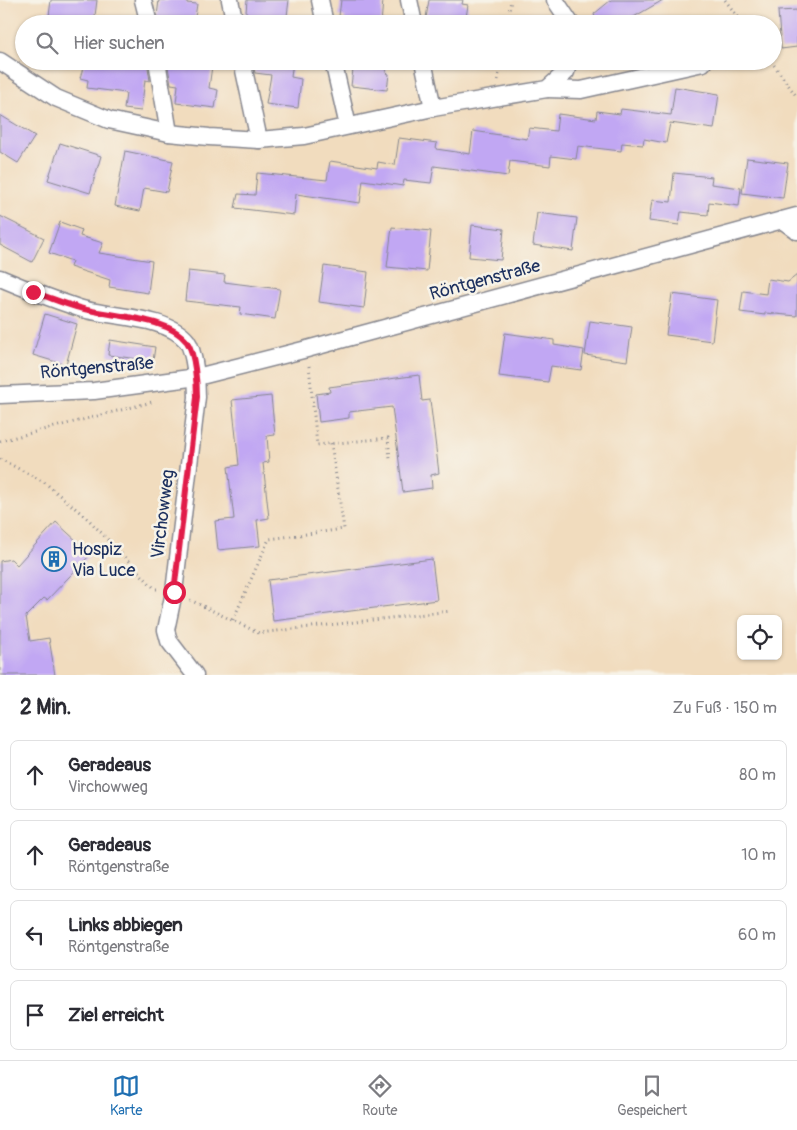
<!DOCTYPE html>
<html lang="de">
<head>
<meta charset="utf-8">
<style>
	body { margin:0; font-family:Pangolin,sans-serif; background:#f2f2f3; color:#2b2b33 }
	.controls { position:absolute; right:15px; bottom:15px; display:grid; overflow:hidden; border-radius:8px; box-shadow:0 1px 4px #0004 }
	.controls button { width:45px; height:45px; display:grid; place-items:center; padding:0; border:0; border-bottom:1px solid #e1e1e2; background:#fff; color:#2b2b33; font:25px sans-serif }
	.stop { position:absolute; width:15px; height:15px; margin:-11px; border:4px solid #e11d48; border-radius:50%; background:#fff }
	.stop.end { background:#e11d48; border-color:#fff; box-shadow:0 1px 5px #0008 }
	.list { margin:0; padding:0; list-style:none }
	h2 { display:flex; justify-content:space-between; align-items:center; height:65px; margin:0; padding:0 20px; font-size:21px }
	h2 small { font-size:16px; font-weight:400; color:#7c7c81 }
	.list li { display:grid; grid-template-columns:32px 1fr auto; gap:15px; align-items:center; box-sizing:border-box; height:70px; margin:0 10px 10px; padding:0 10px; border:1px solid #e1e1e2; border-radius:8px }
	.list b { display:block; font-size:19px; white-space:nowrap }
	.list p { margin:0; font-size:16px; white-space:nowrap; color:#7c7c81 }
	.list em { font-size:16px; font-style:normal; color:#7c7c81 }
	.icon { flex:none; width:28px; height:28px; fill:none; stroke:currentColor; stroke-width:2; stroke-linecap:round; stroke-linejoin:round }
	.map { position:relative; flex:none; width:797px; height:675px; overflow:hidden }
	.search { position:absolute; background:#fff; box-shadow:0 1px 4px #0004; left:15px; right:15px; top:15px; height:55px; display:flex; align-items:center; gap:12px; box-sizing:border-box; padding:0 18px; border-radius:28px; color:#7c7c81; font-size:19px }
	.sheet { height:385px; background:#fff }
	nav { display:flex; justify-content:space-around; align-items:center; box-sizing:border-box; height:70px; border-top:1px solid #e1e1e2; background:#fff; font-size:14px; color:#7c7c81 }
	nav a { display:grid; justify-items:center; gap:2px }
	nav .on { color:#1f6fb2 }
	.map>svg:first-child { display:block }
	.building { fill:#c1a7f3 }
	.lines { fill:none; stroke-linecap:round; stroke-linejoin:round }
	.minor-casing { stroke:#86868e; stroke-width:19 }
	.path { stroke:#86868e; stroke-width:3; stroke-dasharray:1 4; stroke-linecap:butt }
	.minor { stroke:#fff; stroke-width:16 }
	.route { stroke:#e11d48; stroke-width:6 }
	.labels { text-anchor:middle; dominant-baseline:central; stroke-width:5; stroke-linejoin:round; paint-order:stroke }
	.street-label { font-size:18px; fill:#1b2f5e; stroke:#f7f3e8 }
	.poi-label { font-size:18px; fill:#1b2f5e; stroke:#f7f3e8; text-anchor:start }
</style>
</head>
<body>
<div class="map">
<svg width="797" height="675" viewBox="0 0 797 675">
	<rect width="100%" height="100%" fill="#f7f3e8"/>
	<filter id="ink" filterUnits="userSpaceOnUse"><feTurbulence type="fractalNoise" baseFrequency=".02" numOctaves="2"/><feDisplacementMap in="SourceGraphic" scale="10" xChannelSelector="R" yChannelSelector="G"/><feConvolveMatrix kernelMatrix="1 2 1 2 8 2 1 2 1" color-interpolation-filters="sRGB"/></filter>
	<filter id="wash" filterUnits="userSpaceOnUse"><feTurbulence type="fractalNoise" baseFrequency=".0096" numOctaves="4" result="noise"/><feDisplacementMap in="SourceGraphic" scale="20" xChannelSelector="R" yChannelSelector="G"/><feGaussianBlur stdDeviation="1.12" result="paint"/><feColorMatrix in="noise" values="0 0 0 0 0 0 0 0 0 0 0 0 0 0 0 0 0 1.4 0 .05"/><feComposite in="paint" operator="in"/></filter>
	<g filter="url(#wash)">
		<rect width="100%" height="100%" fill="#f1dcbe"/>
		<g id="blocks">
			<g class="building">
				<polygon points="51,0 97,0 94,24 48,24"/>
				<polygon points="159,0 187,0 187,3 197,4 194,24 164,24 164,22 159,21 157,16"/>
				<polygon points="247,0 289,0 286,24 245,24"/>
				<polygon points="341,0 383,0 381,24 344,24 345,17 339,16"/>
				<polygon points="429,0 463,0 462,4 468,5 465,24 434,24 434,19 426,18"/>
				<polygon points="611,0 663,0 632,18 633,24 597,24 594,14"/>
				<polygon points="797,10 797,47 781,49 778,11"/>
				<polygon points="85,61 147,61 150,81 145,80 141,111 124,109 126,93 87,88 88,80 80,78"/>
				<polygon points="167,61 205,61 205,66 212,66 209,88 218,90 215,108 176,103 178,85 171,84"/>
				<polygon points="252,61 293,61 291,77 301,79 298,108 266,104 271,75 255,73"/>
				<polygon points="354,61 387,61 386,73 389,74 387,90 351,86"/>
				<polygon points="675,87 719,94 714,129 670,123 666,143 644,139 643,145 622,143 621,151 578,146 576,159 551,156 550,166 510,161 508,176 434,166 431,183 404,180 403,186 363,180 360,203 296,194 294,215 235,208 238,194 255,195 257,173 327,180 330,161 377,168 378,162 395,165 399,138 437,143 436,149 470,154 473,131 527,139 529,128 556,131 558,114 596,119 597,111 620,114 621,109 671,115"/>
				<polygon points="0,115 35,136 18,163 0,152"/>
				<polygon points="60,143 101,156 90,193 48,180"/>
				<polygon points="125,151 173,161 167,192 144,188 140,211 115,206"/>
				<polygon points="747,158 788,163 783,198 742,193"/>
				<polygon points="674,173 712,177 711,184 741,188 739,206 709,202 708,215 681,212 679,225 649,221 652,200 671,202"/>
				<polygon points="537,213 577,218 573,251 533,245"/>
				<polygon points="0,216 44,238 32,262 0,245"/>
				<polygon points="60,222 82,230 80,236 103,243 99,253 152,261 148,293 109,287 110,280 70,267 72,261 49,253"/>
				<polygon points="472,225 504,229 501,260 469,257"/>
				<polygon points="392,227 431,231 427,271 387,267"/>
				<polygon points="324,266 368,272 364,308 319,302"/>
				<polygon points="188,271 225,275 224,282 280,289 275,319 240,314 241,307 185,301"/>
				<polygon points="797,275 797,316 765,313 765,315 740,312 743,291 766,294 768,279 788,282"/>
				<polygon points="672,294 717,300 712,341 666,335"/>
				<polygon points="45,314 77,324 66,365 33,355"/>
				<polygon points="590,321 632,327 627,361 585,355"/>
				<polygon points="505,333 554,340 554,345 584,350 581,370 551,366 548,382 499,376"/>
				<polygon points="110,340 155,347 153,361 108,355"/>
				<polygon points="419,375 422,401 430,400 439,473 431,475 432,488 403,492 392,407 349,412 349,418 319,422 316,394 330,392 329,387"/>
				<polygon points="271,396 275,435 267,436 269,462 263,463 269,518 257,520 260,546 218,550 215,521 234,519 228,467 239,465 232,400"/>
				<polygon points="56,522 91,554 47,600 44,598 26,616 30,641 49,638 55,675 0,675 0,561 11,559 17,565"/>
				<polygon points="432,559 437,600 273,621 268,580"/>
			</g>
		</g>
	</g>
	<g filter="url(#ink)">
		<use href="#blocks" fill-opacity="0" stroke="#86868e" stroke-width="1"/>
		<g class="lines">
			<defs>
				<g id="minor">
					<polyline points="143,0 149,24"/>
					<polyline points="230,0 235,24"/>
					<polyline points="320,0 325,24"/>
					<polyline points="409,0 414,24"/>
					<polyline points="555,0 571,24"/>
					<polyline points="0,61 56,98 109,120 169,133 209,137 259,140 304,136 433,108 547,89 566,72 569,61"/>
					<polyline points="157,61 169,133"/>
					<polyline points="242,61 259,140"/>
					<polyline points="333,61 348,126"/>
					<polyline points="423,61 433,108"/>
					<polyline points="547,89 581,90 703,63"/>
					<polyline points="782,220 797,231"/>
					<path d="M 0,278 C 26,289 52,299 79,308 C 110,318 166,315 187,341 C 195,352 197,384 197,397 L 174,592 L 166,630 L 169,641 L 195,675"/>
					<polyline points="0,395 94,391 197,377 307,349 797,216"/>
				</g>
			</defs>
			<use href="#minor" class="minor-casing"/>
			<g class="path">
				<polyline points="725,0 743,24"/>
				<polyline points="507,24 511,0"/>
				<polyline points="771,61 797,97"/>
				<polyline points="498,80 501,61"/>
				<polyline points="309,366 317,445 388,438 390,459"/>
				<polyline points="0,441 152,402"/>
				<polyline points="0,459 44,482 88,519 155,589 158,589"/>
				<polyline points="190,600 259,633 451,611"/>
				<polyline points="233,620 269,539 344,529 331,443"/>
			</g>
			<use href="#minor" class="minor"/>
		</g>
	</g>
	<g class="lines" filter="url(#ink)">
		<path class="route" d="M 33,292 C 49,297 64,304 80,308 C 110,317 168,316 187,342 C 195,353 197,384 197,397 L 174,592"/>
	</g>
	<defs>
		<symbol id="building-ring" viewBox="-11 -11 22 22"><circle r="9.5" fill="#f7f3e8" stroke="#1f6fb2" stroke-width="1.5"/><path d="M-4-6H4V6H1V3H-1V6H-4ZM-2.5-4.3h1.7v1.8h-1.7ZM.8-4.3h1.7v1.8H.8ZM-2.5-1h1.7V.8h-1.7ZM.8-1h1.7V.8H.8Z" fill="#1f6fb2"/></symbol>
	</defs>
	<g fill-rule="evenodd">
		<use href="#building-ring" x="40" y="545" width="28" height="28"/>
	</g>
	<g class="labels">
		<g class="street-label">
			<text transform="translate(485 280) rotate(-15)">Röntgenstraße</text>
			<text transform="translate(97 368) rotate(-5)">Röntgenstraße</text>
			<text transform="translate(163 514) rotate(-83)">Virchowweg</text>
		</g>
		<g class="poi-label">
			<text x="72" y="549">Hospiz<tspan x="72" dy="21">Via Luce</tspan></text>
		</g>
	</g>
</svg>
<div class="controls">
<button><svg class="icon" aria-label="locate" viewBox="0 0 24 24"><circle cx="12" cy="12" r="6"/><path d="M12 2v4M12 18v4M2 12h4M18 12h4"/></svg></button>
</div>
<div class="stop" style="left:174px;top:592px"></div>
<div class="stop end" style="left:33px;top:292px"></div>
<div class="search"><svg class="icon" aria-label="search" viewBox="0 0 24 24"><circle cx="10" cy="10" r="6"/><path d="M15 15l6 6"/></svg>Hier suchen</div>
</div>
<section class="sheet">
<h2>2 Min.<small>Zu Fuß · 150 m</small></h2>
<ul class="list">
<li><svg class="icon" aria-label="ahead" viewBox="0 0 24 24"><path d="M12 20V5M6 11l6-6 6 6"/></svg><div><b>Geradeaus</b><p>Virchowweg</p></div><em>80 m</em></li>
<li><svg class="icon" aria-label="ahead" viewBox="0 0 24 24"><path d="M12 20V5M6 11l6-6 6 6"/></svg><div><b>Geradeaus</b><p>Röntgenstraße</p></div><em>10 m</em></li>
<li><svg class="icon" aria-label="left" viewBox="0 0 24 24"><path d="M17 20v-9H6M10 6l-5 5 5 5"/></svg><div><b>Links abbiegen</b><p>Röntgenstraße</p></div><em>60 m</em></li>
<li><svg class="icon" aria-label="arrive" viewBox="0 0 24 24"><path d="M6 21V4h12l-3 4 3 4H6"/></svg><div><b>Ziel erreicht</b></div></li>
</ul>
</section>
<nav>
<a class="on"><svg class="icon" aria-label="map" viewBox="0 0 24 24"><path d="M3 6l6-2 6 2 6-2v14l-6 2-6-2-6 2zM9 4v14M15 6v14"/></svg>Karte</a>
<a><svg class="icon" aria-label="directions" viewBox="0 0 24 24"><path d="M12 3l9 9-9 9-9-9zM9 14v-3h6M13 9l2 2-2 2"/></svg>Route</a>
<a><svg class="icon" aria-label="saved" viewBox="0 0 24 24"><path d="M7 4h10v16l-5-4-5 4z"/></svg>Gespeichert</a>
</nav>
</body>
</html>
